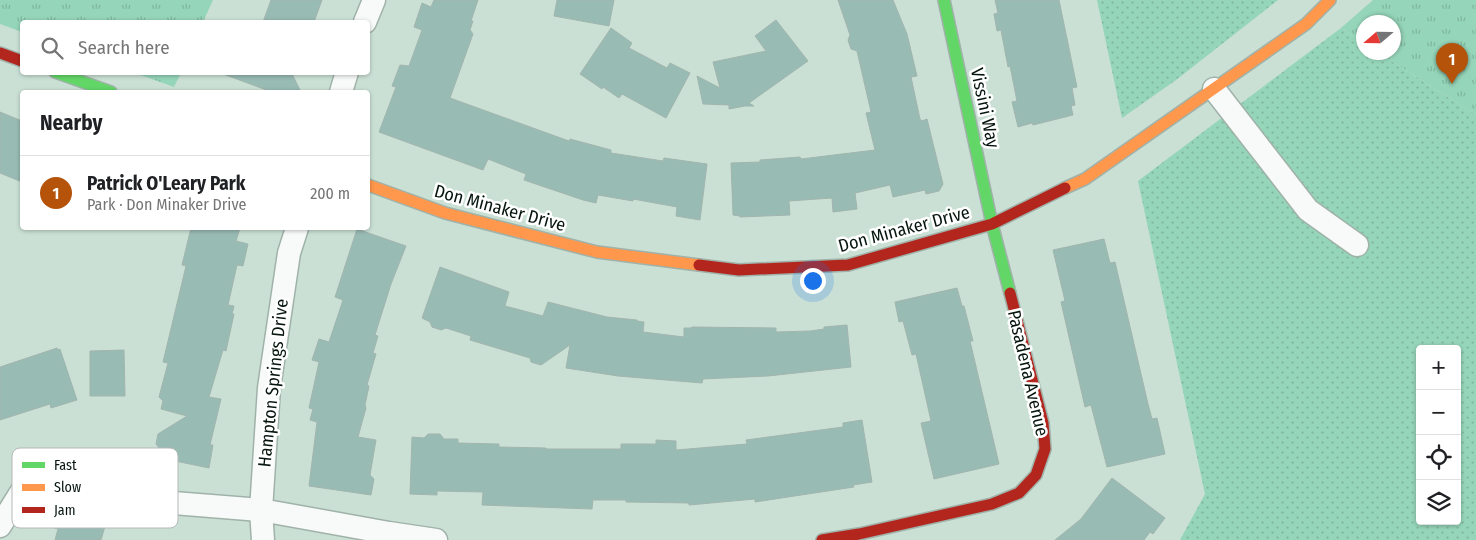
<!DOCTYPE html>
<html lang="en">
<head>
<meta charset="utf-8">
<style>
	body { margin:0; font-family:"Fira Sans Condensed",sans-serif; background:#f2f2f2; color:#202124 }
	.controls { position:absolute; right:15px; bottom:15px; display:grid; overflow:hidden; border-radius:5px; box-shadow:0 1px 4px #0004 }
	.controls button { width:45px; height:45px; display:grid; place-items:center; padding:0; border:0; border-bottom:1px solid #e0e0e0; background:#fff; color:#202124; font:25px sans-serif }
	.compass { position:absolute; left:1356px; top:15px; width:45px; height:45px; border-radius:50%; background:#fff; box-shadow:0 1px 4px #0004; rotate:250deg }
	.you { position:absolute; left:812px; top:280px; width:18px; height:18px; margin:-12px; border:4px solid #fff; border-radius:50%; background:#1a73e8; box-shadow:0 0 0 8px #1a73e833 }
	.badge { display:grid; place-items:center; width:32px; height:32px; border-radius:50%; background:#b45309; color:#fff; font-size:16px; font-weight:700 }
	.pin { position:absolute; translate:-50% -41px; filter:drop-shadow(0 1px 2px #0008) }
	.pin::after { content:''; position:absolute; top:26px; width:18px; height:15px; background:inherit; clip-path:polygon(0 0,100% 0,50% 100%) }
	.list { margin:0; padding:0; list-style:none }
	h2 { display:flex; justify-content:space-between; align-items:center; height:65px; margin:0; padding:0 20px; font-size:21px }
	h2 small { font-size:16px; font-weight:400; color:#757577 }
	.list li { display:grid; grid-template-columns:32px 1fr auto; gap:15px; align-items:center; box-sizing:border-box; height:75px; padding:0 20px; border-top:1px solid #e0e0e0 }
	.list b { display:block; font-size:19px; white-space:nowrap }
	.list p { margin:0; font-size:16px; white-space:nowrap; color:#757577 }
	.list em { font-size:16px; font-style:normal; color:#757577 }
	.icon { flex:none; width:28px; height:28px; fill:none; stroke:currentColor; stroke-width:2; stroke-linecap:round; stroke-linejoin:round }
	.map { position:relative; flex:none; width:1476px; height:540px; overflow:hidden }
	.search { position:absolute; background:#fff; box-shadow:0 1px 4px #0004; left:20px; top:20px; width:350px; height:55px; display:flex; align-items:center; gap:12px; box-sizing:border-box; padding:0 18px; border-radius:5px; color:#757577; font-size:19px }
	.panel { position:absolute; background:#fff; box-shadow:0 1px 4px #0004; left:20px; top:90px; width:350px; height:140px; border-radius:5px }
	.map>svg:first-child { display:block }
	.grass { fill:url(#grass-dots); fill-rule:evenodd }
	.park { fill:url(#park-tufts) }
	.building { fill:#98bbb3; stroke:#a2b5ae }
	.lines { fill:none; stroke-linecap:round; stroke-linejoin:round }
	.street-casing { stroke:#a0b2a9; stroke-width:25 }
	.fast-casing { stroke:#a0b2a9; stroke-width:14 }
	.slow-casing { stroke:#a0b2a9; stroke-width:14 }
	.jam-casing { stroke:#a0b2a9; stroke-width:14 }
	.street { stroke:#f7faf9; stroke-width:22 }
	.fast { stroke:#63d668; stroke-width:11 }
	.slow { stroke:#ff974d; stroke-width:11 }
	.jam { stroke:#b3261e; stroke-width:11 }
	.labels { text-anchor:middle; dominant-baseline:central; stroke-width:5; stroke-linejoin:round; paint-order:stroke }
	.street-label { font-size:18px; fill:#06150e; stroke:#fff }
	.key { fill:#fff; stroke:#b4b9b7; stroke-width:1 }
	.key-label { font-size:14px; fill:#06150e }
</style>
</head>
<body>
<div class="map">
<svg width="1476" height="540" viewBox="0 0 1476 540">
	<defs>
		<pattern id="grass-dots" width="8" height="8" patternUnits="userSpaceOnUse" patternTransform="scale(1.25)"><rect width="8" height="8" fill="#95d5b9"/><path d="M2 2h.1M6 6h.1" fill="none" stroke="#7fb69e" stroke-width="1.8" stroke-linecap="round"/></pattern>
		<pattern id="park-tufts" width="24" height="20" patternUnits="userSpaceOnUse" patternTransform="scale(1.25)"><rect width="24" height="20" fill="#95d5b9"/><path d="M3 7l-1-3M5 7V3M7 7l1-3M15 17l-1-3M17 17v-4M19 17l1-3" fill="none" stroke="#7fb69e"/></pattern>
	</defs>
	<rect width="100%" height="100%" fill="#cae0d5"/>
	<g class="grass">
		<polygon points="1097,0 1278,0 1176,80 1122,118"/>
		<path d="M 1341,28 L 1363,43 L 1364,52 L 1379,53 L 1476,115 L 1476,540 L 1180,540 L 1205,494 L 1138,181 ZM 1420,349 L 1457,349 L 1457,521 L 1420,521 Z"/>
	</g>
	<g class="park">
		<polygon points="0,0 213,0 203,22 22,22 22,32 0,24"/>
		<polygon points="1373,0 1476,0 1476,115 1379,53 1394,52 1394,22 1364,22 1363,43 1341,28"/>
		<polygon points="135,73 181,73 174,87"/>
	</g>
	<g class="building">
		<polygon points="271,0 322,0 314,22 263,22"/>
		<polygon points="434,0 478,0 471,21 473,21 470,30 473,34 450,98 569,141 570,139 611,150 611,153 663,161 664,158 707,164 700,220 676,216 677,207 633,199 633,201 598,195 596,203 583,200 524,180 526,174 488,159 483,170 379,132 396,87 392,86 400,65 409,66 422,30 414,27 422,3 431,7"/>
		<polygon points="557,0 614,0 609,26 554,16"/>
		<polygon points="838,0 893,0 907,34 917,76 911,77 920,119 922,121 927,119 943,184 939,191 926,194 925,190 893,197 890,185 855,193 857,209 833,212 832,198 789,201 790,215 740,217 740,216 733,215 731,163 760,162 760,160 800,157 801,159 875,150 866,113 871,112 857,51 851,49 848,40 850,35"/>
		<polygon points="995,0 1059,0 1077,87 1072,88 1075,105 1071,106 1073,115 1033,125 1032,123 1018,127 1012,102 1017,101 1010,66 1008,67 1001,30 997,31 994,14 998,13"/>
		<polygon points="776,20 808,61 749,103 754,106 745,106 729,109 729,105 703,104 697,76 720,88 713,62 766,51 755,36"/>
		<polygon points="611,28 632,43 629,48 667,68 670,63 690,73 666,118 622,94 619,98 603,87 602,89 580,74"/>
		<polygon points="224,72 291,72 301,92 272,92 223,74"/>
		<polygon points="0,112 22,121 22,182 0,173"/>
		<polygon points="191,228 240,228 236,241 248,244 243,266 237,265 228,305 234,306 232,314 234,314 226,351 223,350 209,397 221,399 210,445 213,445 209,468 156,457 159,448 156,444 158,434 187,416 161,409 163,401 159,397 168,363 163,362 186,266 182,265"/>
		<polygon points="357,229 406,246 391,284 375,335 378,336 373,353 376,354 367,385 369,386 365,405 366,408 358,437 376,440 370,475 374,479 371,495 309,486 317,422 310,420 313,409 309,408 319,362 312,360 319,339 329,342 343,300 335,297"/>
		<polygon points="1104,239 1110,263 1115,262 1148,404 1152,419 1157,418 1165,454 1107,467 1091,405 1085,407 1061,302 1065,301 1053,250"/>
		<polygon points="440,267 509,292 505,306 543,316 548,302 607,317 637,320 637,321 644,322 643,332 684,337 684,328 691,328 692,327 776,328 776,332 810,331 824,329 824,327 847,325 851,367 768,376 703,379 702,383 618,376 566,368 570,345 541,365 531,362 530,358 470,340 471,336 446,328 441,330 432,327 430,322 422,318"/>
		<polygon points="957,288 962,306 964,306 973,341 970,341 999,464 934,479 921,423 931,421 916,354 912,355 903,321 899,322 895,302"/>
		<polygon points="57,348 58,350 60,349 77,400 51,408 50,404 0,420 0,367"/>
		<polygon points="124,350 125,396 90,396 90,351"/>
		<polygon points="862,420 872,482 853,485 854,487 755,502 755,499 689,505 689,503 626,502 626,500 593,500 592,509 482,505 483,492 437,491 437,495 410,494 412,437 424,438 428,434 440,434 444,439 458,439 458,443 499,444 499,447 546,448 546,449 621,449 621,444 656,444 656,440 676,441 676,450 747,444 746,440 843,427 843,423"/>
		<polygon points="1112,478 1165,518 1153,534 1150,532 1144,540 1055,540 1081,519"/>
		<polygon points="53,509 106,523 101,540 55,540 58,529 48,526"/>
	</g>
	<g class="lines">
		<defs>
			<g id="street">
				<polyline points="365,22 374,0"/>
				<polyline points="1214,89 1308,210 1357,245"/>
				<polyline points="341,92 347,72"/>
				<polyline points="0,526 23,489 47,478 68,473 102,482 161,502 261,510 389,533 436,540"/>
				<polyline points="263,540 261,510 269,388 289,253 297,228"/>
			</g>
			<g id="fast">
				<polyline points="944,0 992,224 1010,293"/>
				<polyline points="55,72 111,92"/>
			</g>
			<g id="slow">
				<polyline points="368,185 445,213 597,252 699,265"/>
				<polyline points="1065,188 1085,179 1306,24 1330,0"/>
			</g>
			<g id="jam">
				<polyline points="0,53 22,61"/>
				<polyline points="699,265 739,270 848,265 992,224 1065,188"/>
				<polyline points="822,540 859,534 992,504 1019,493 1036,475 1045,449 1043,423 1010,293"/>
			</g>
		</defs>
		<use href="#street" class="street-casing"/>
		<use href="#fast" class="fast-casing"/>
		<use href="#slow" class="slow-casing"/>
		<use href="#jam" class="jam-casing"/>
		<use href="#street" class="street"/>
		<use href="#fast" class="fast"/>
		<use href="#slow" class="slow"/>
		<use href="#jam" class="jam"/>
	</g>
	<g class="labels">
		<g class="street-label">
			<text transform="translate(985 108) rotate(78)">Vissini Way</text>
			<text transform="translate(500 208) rotate(15)">Don Minaker Drive</text>
			<text transform="translate(904 229) rotate(-15)">Don Minaker Drive</text>
			<text transform="translate(1028 373) rotate(77)">Pasadena Avenue</text>
			<text transform="translate(273 383) rotate(-84)">Hampton Springs Drive</text>
		</g>
	</g>
	<rect x="12" y="448" width="166" height="80" rx="8" class="key"/>
	<rect x="22" y="462" width="23" height="6" fill="#63d668"/>
	<rect x="22" y="484" width="23" height="7" fill="#ff974d"/>
	<rect x="22" y="507" width="23" height="6" fill="#b3261e"/>
	<g class="key-label">
		<text x="54" y="470">Fast</text>
		<text x="54" y="492">Slow</text>
		<text x="54" y="515">Jam</text>
	</g>
</svg>
<div class="controls">
<button>+</button>
<button>−</button>
<button><svg class="icon" aria-label="locate" viewBox="0 0 24 24"><circle cx="12" cy="12" r="6"/><path d="M12 2v4M12 18v4M2 12h4M18 12h4"/></svg></button>
<button><svg class="icon" aria-label="layers" viewBox="0 0 24 24"><path d="M12 4l9 5-9 5-9-5zM3 14l9 5 9-5"/></svg></button>
</div>
<svg class="compass" viewBox="-18 -18 36 36"><path d="M0-13l5 13h-10z" fill="#e53935"/><path d="M0 13l5-13h-10z" fill="#757577"/></svg>
<div class="you"></div>
<div class="pin badge" style="left:1452px;top:84px">1</div>
<div class="search"><svg class="icon" aria-label="search" viewBox="0 0 24 24"><circle cx="10" cy="10" r="6"/><path d="M15 15l6 6"/></svg>Search here</div>
<section class="panel">
<h2>Nearby<small></small></h2>
<ul class="list">
<li><span class="badge">1</span><div><b>Patrick O'Leary Park</b><p>Park · Don Minaker Drive</p></div><em>200 m</em></li>
</ul>
</section>
</div>
</body>
</html>
